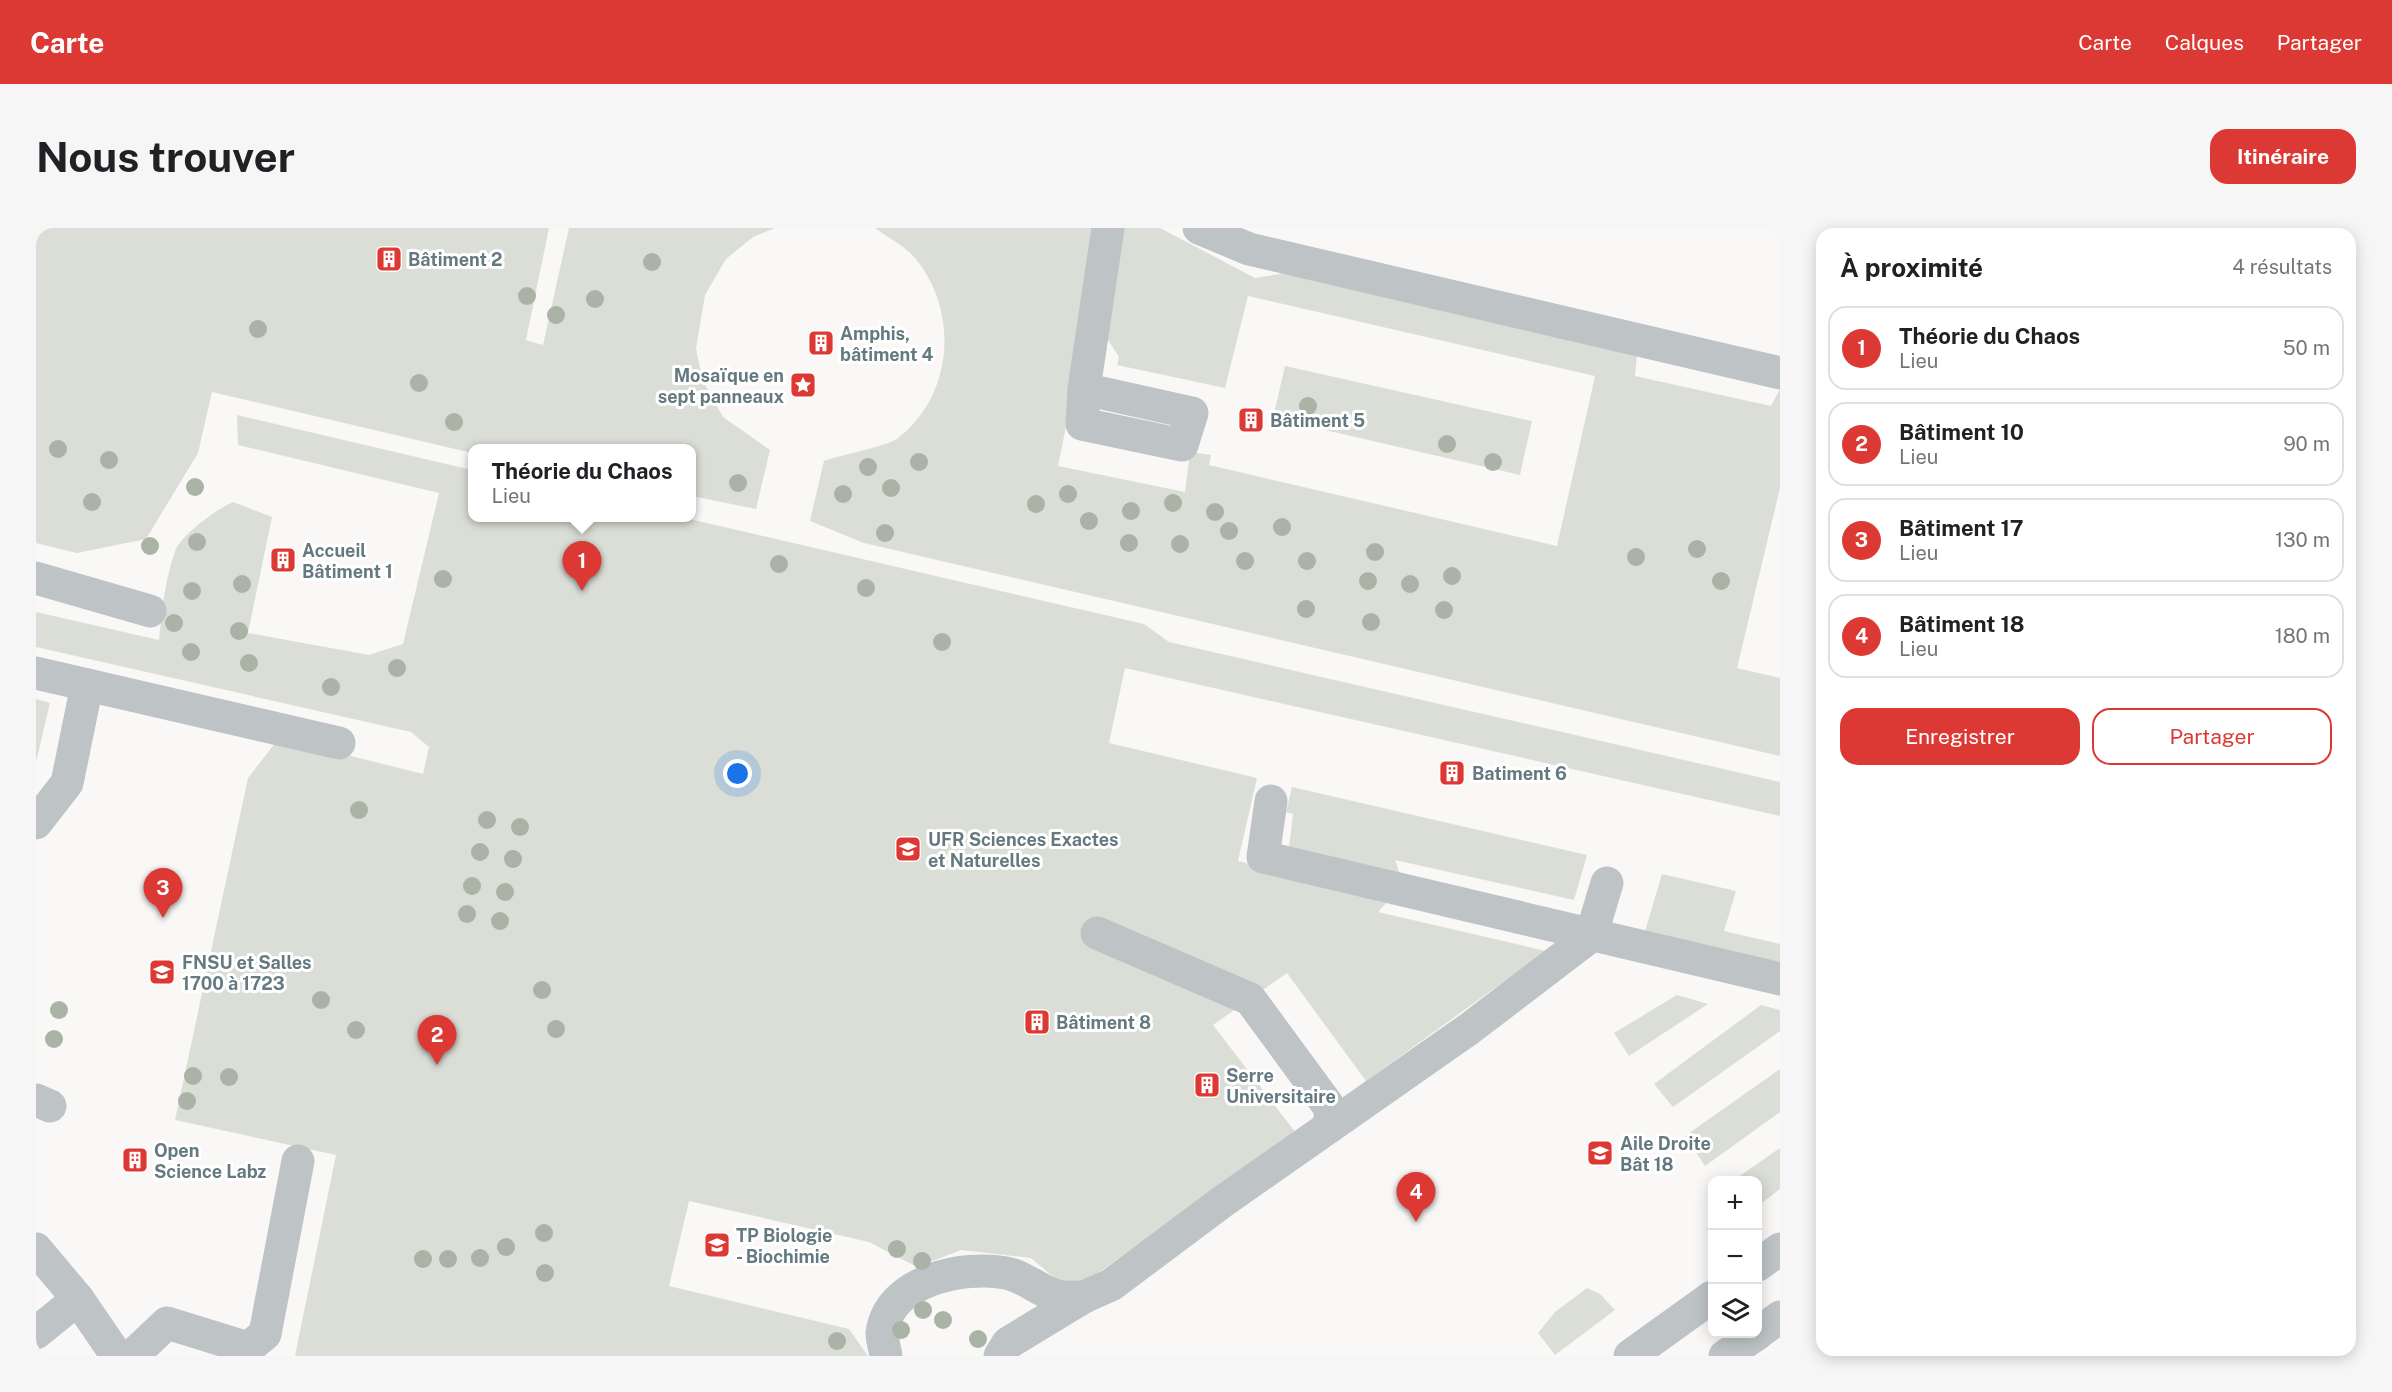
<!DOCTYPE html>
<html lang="fr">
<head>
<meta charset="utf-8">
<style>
	body { margin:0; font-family:"Public Sans",sans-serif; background:#f6f6f6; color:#202124 }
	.controls { position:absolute; right:18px; bottom:18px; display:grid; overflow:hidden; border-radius:12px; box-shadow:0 3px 15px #0003 }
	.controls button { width:54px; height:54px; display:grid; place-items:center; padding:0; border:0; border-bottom:2px solid #e0e0e0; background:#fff; color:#202124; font:30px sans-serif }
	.you { position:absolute; left:702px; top:546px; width:21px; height:21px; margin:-15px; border:4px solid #fff; border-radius:50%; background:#1a73e8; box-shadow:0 0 0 9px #1a73e833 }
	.badge { display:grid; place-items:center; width:39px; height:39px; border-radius:50%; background:#dc3834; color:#fff; font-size:20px; font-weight:700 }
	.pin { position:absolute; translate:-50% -50px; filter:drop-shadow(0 2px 3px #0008) }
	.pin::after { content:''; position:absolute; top:32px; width:21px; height:18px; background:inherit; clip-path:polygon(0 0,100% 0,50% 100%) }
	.popup { position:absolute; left:432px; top:216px; width:228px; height:78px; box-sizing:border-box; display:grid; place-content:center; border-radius:12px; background:#fff; filter:drop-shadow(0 2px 4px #0005); font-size:20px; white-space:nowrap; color:#757577 }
	.popup b { font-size:22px; color:#202124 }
	.popup::after { content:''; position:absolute; left:50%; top:100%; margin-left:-12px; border:12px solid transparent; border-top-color:#fff }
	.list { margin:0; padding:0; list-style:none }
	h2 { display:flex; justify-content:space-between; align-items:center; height:78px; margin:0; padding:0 24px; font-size:26px }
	h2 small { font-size:20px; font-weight:400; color:#757577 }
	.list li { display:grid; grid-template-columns:39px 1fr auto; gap:18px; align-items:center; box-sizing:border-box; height:84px; margin:0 12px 12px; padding:0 12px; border:2px solid #e0e0e0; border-radius:18px }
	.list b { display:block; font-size:22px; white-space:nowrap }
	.list p { margin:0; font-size:20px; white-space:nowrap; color:#757577 }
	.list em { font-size:20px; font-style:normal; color:#757577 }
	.actions { display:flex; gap:12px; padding:18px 24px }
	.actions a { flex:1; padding:14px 0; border:2px solid #dc3834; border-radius:18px; text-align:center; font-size:21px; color:#dc3834 }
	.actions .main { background:#dc3834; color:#fff }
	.icon { flex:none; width:33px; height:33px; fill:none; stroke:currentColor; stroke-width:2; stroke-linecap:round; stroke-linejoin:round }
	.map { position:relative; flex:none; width:1744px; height:1128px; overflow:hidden; border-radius:18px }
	header { display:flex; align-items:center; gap:36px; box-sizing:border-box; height:84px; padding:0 30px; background:#dc3834; color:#fff }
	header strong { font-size:28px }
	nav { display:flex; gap:33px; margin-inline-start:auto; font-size:21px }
	.intro { display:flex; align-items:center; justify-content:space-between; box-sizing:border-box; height:144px; padding:0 36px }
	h1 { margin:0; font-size:42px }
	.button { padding:15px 27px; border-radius:18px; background:#dc3834; color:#fff; font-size:21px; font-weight:700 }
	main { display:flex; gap:36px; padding:0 36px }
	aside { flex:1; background:#fff; border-radius:18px; box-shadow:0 3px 15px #0003 }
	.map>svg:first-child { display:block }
	.green { fill:#daded6 }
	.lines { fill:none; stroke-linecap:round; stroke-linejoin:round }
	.minor { stroke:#bec4c6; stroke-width:33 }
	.tree { fill:#abb2a6 }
	.labels { text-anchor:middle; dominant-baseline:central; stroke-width:6; stroke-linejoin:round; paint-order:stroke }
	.poi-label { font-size:18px; font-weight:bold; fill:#657a80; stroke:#fff; text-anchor:start }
</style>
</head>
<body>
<header>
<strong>Carte</strong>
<nav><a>Carte</a><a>Calques</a><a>Partager</a></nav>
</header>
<div class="intro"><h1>Nous trouver</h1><a class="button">Itinéraire</a></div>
<main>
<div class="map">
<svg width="1744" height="1128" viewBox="0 0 1744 1128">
	<rect width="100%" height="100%" fill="#f9f8f7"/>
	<g class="green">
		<polygon points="0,0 513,0 490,112 507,117 533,0 739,0 717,9 690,31 669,67 660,121 667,153 687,189 734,222 720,281 656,268 656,220 436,220 436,225 176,164 162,225 110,311 41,325 0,315"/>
		<path d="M 839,0 L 1061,0 L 1044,129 L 1022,238 L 1149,264 L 1154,224 L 1175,227 L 1173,237 L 1521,318 L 1559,148 L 1212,68 L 1189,160 L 1081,137 L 1083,129 L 1065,101 L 1085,0 L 1124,0 L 1219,50 L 1249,45 L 1601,127 L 1599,148 L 1735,178 L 1744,161 L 1744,260 L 1701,440 L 1744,450 L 1744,528 L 828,315 L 774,293 L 788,233 C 804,227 853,218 862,210 C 918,167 923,83 879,30 C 869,18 851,9 839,0 Z"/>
		<polygon points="1249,138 1496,193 1484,247 1237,190"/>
		<path d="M 201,187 L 436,242 L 436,290 L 649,290 L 1108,396 L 1133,414 L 1744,554 L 1744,588 L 1089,440 L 1073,515 L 1221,550 L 1202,633 L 1355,670 L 1342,684 L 1510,723 L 1330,853 L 1251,745 L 1177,797 L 1260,905 L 1035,1064 L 995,1030 L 925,1022 L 881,1039 L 833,1014 L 653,973 L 633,1058 L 813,1101 L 832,1128 L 259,1128 L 300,927 L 139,892 L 212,550 L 243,510 L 387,546 L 393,519 L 375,504 L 0,419 L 0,384 L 123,412 C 126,383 129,349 140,321 C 147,306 182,280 197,274 L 236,289 L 212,405 L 333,427 L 367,416 L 403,265 L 202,217 Z"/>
		<polygon points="0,471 14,475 0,534"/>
		<polygon points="1256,559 1551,627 1538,672 1359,632 1367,655 1252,628 1257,586 1250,584"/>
		<polygon points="1626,646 1700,663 1688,703 1744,716 1744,743 1607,710"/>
		<polygon points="1641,767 1672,776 1593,828 1578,805"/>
		<polygon points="1725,777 1744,782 1744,803 1637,879 1618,856"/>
		<polygon points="1744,841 1744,884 1669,938 1649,908"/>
		<polygon points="1744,920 1744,961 1722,978 1722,952 1698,952"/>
		<polygon points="1551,1060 1564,1066 1579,1082 1519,1127 1502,1105 1519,1084"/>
	</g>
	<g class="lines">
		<g class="minor">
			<polyline points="1163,0 1213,21 1744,145"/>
			<polyline points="1048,161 1046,196 1146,217 1156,185 1048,161 1072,0"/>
			<polyline points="0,350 114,383"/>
			<polyline points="0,445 303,515"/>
			<polyline points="1235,573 1227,629 1744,751"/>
			<polyline points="0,595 31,555 51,457"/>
			<polyline points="1061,705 1214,771 1294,880 1294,898"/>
			<polyline points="0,872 14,878"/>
			<polyline points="0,1021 42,1071 81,1128"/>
			<polyline points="1722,1037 1744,1021"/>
			<polyline points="0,1105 42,1071"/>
			<polyline points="1722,1105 1744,1089"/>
			<polyline points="212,1120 229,1106 262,933"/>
			<polyline points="96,1128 131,1095 212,1120 212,1128"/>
			<path d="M 850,1128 C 849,1121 846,1112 846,1105 C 853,1052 927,1037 970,1045 C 988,1048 1003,1063 1021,1068 C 1029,1070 1040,1069 1048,1069"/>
			<polyline points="964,1128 972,1115 1048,1069 1075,1057 1186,974 1433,801 1555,708 1571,655"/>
			<polyline points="1594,1128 1676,1069"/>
			<polyline points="1689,1128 1721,1106"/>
		</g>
	</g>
	<g class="tree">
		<circle cx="616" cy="34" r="9"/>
		<circle cx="491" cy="68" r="9"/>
		<circle cx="559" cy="71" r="9"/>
		<circle cx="520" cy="87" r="9"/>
		<circle cx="222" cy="101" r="9"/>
		<circle cx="383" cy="155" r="9"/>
		<circle cx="1272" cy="178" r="9"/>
		<circle cx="418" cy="194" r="9"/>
		<circle cx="1411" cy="216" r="9"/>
		<circle cx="22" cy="221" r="9"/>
		<circle cx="73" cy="232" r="9"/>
		<circle cx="883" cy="234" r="9"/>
		<circle cx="1457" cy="234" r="9"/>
		<circle cx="832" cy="239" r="9"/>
		<circle cx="702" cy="255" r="9"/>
		<circle cx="159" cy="259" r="9"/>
		<circle cx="855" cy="260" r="9"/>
		<circle cx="807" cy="266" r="9"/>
		<circle cx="1032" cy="266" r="9"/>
		<circle cx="56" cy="274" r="9"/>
		<circle cx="1137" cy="275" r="9"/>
		<circle cx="1000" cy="276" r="9"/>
		<circle cx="1095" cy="283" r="9"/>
		<circle cx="1179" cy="284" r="9"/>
		<circle cx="1053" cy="293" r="9"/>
		<circle cx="1246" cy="299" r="9"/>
		<circle cx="1193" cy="303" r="9"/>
		<circle cx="849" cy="305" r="9"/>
		<circle cx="161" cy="314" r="9"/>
		<circle cx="1093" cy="315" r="9"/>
		<circle cx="1144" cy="316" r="9"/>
		<circle cx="114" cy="318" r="9"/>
		<circle cx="1661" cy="321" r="9"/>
		<circle cx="1339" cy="324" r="9"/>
		<circle cx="1600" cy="329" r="9"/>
		<circle cx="1209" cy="333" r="9"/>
		<circle cx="1271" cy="333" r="9"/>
		<circle cx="743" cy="336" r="9"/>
		<circle cx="1416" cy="348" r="9"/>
		<circle cx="407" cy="351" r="9"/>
		<circle cx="1332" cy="353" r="9"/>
		<circle cx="1685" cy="353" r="9"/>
		<circle cx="206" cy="356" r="9"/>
		<circle cx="1374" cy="356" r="9"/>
		<circle cx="830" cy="360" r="9"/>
		<circle cx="156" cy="363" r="9"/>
		<circle cx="1270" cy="381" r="9"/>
		<circle cx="1408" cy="382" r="9"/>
		<circle cx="1335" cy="394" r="9"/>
		<circle cx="138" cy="395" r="9"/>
		<circle cx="203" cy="403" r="9"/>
		<circle cx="906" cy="414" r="9"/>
		<circle cx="155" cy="424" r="9"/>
		<circle cx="213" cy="435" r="9"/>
		<circle cx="361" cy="440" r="9"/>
		<circle cx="295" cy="459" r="9"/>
		<circle cx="323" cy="582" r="9"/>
		<circle cx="451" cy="592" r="9"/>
		<circle cx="484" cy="599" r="9"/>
		<circle cx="444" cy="624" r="9"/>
		<circle cx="477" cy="631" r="9"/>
		<circle cx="436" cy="658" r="9"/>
		<circle cx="469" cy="664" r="9"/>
		<circle cx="431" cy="686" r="9"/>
		<circle cx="464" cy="693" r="9"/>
		<circle cx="506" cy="762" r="9"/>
		<circle cx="285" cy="772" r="9"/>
		<circle cx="23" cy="782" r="9"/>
		<circle cx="520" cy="801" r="9"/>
		<circle cx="320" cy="802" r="9"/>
		<circle cx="18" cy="811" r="9"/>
		<circle cx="157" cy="848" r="9"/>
		<circle cx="193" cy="849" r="9"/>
		<circle cx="151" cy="873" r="9"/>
		<circle cx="508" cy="1005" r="9"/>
		<circle cx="470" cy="1019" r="9"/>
		<circle cx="861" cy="1021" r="9"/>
		<circle cx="444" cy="1030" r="9"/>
		<circle cx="387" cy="1031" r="9"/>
		<circle cx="412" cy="1031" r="9"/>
		<circle cx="886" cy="1033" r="9"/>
		<circle cx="509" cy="1045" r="9"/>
		<circle cx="887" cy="1082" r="9"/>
		<circle cx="907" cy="1092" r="9"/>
		<circle cx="865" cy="1102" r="9"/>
		<circle cx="942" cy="1111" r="9"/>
		<circle cx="801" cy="1113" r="9"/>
	</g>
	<defs>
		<symbol id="building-square" viewBox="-11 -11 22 22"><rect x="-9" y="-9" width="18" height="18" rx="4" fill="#dc3834" stroke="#fff"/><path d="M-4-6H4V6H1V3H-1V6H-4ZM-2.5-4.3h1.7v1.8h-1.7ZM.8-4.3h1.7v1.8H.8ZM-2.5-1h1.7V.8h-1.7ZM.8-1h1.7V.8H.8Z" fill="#fff"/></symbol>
		<symbol id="sight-square" viewBox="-11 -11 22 22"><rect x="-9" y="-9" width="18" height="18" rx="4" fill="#dc3834" stroke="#fff"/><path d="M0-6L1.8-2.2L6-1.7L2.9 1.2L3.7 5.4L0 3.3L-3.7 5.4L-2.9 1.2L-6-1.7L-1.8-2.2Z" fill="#fff"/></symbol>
		<symbol id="university-square" viewBox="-11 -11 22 22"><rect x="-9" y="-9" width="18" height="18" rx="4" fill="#dc3834" stroke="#fff"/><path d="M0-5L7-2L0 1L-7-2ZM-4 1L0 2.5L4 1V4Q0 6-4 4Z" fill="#fff"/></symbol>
	</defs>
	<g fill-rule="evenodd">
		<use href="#building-square" x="338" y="16" width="30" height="30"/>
		<use href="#building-square" x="770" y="100" width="30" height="30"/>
		<use href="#sight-square" x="752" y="142" width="30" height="30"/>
		<use href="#building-square" x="1200" y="177" width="30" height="30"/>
		<use href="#building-square" x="232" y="317" width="30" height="30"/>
		<use href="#building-square" x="1401" y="530" width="30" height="30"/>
		<use href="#university-square" x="857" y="606" width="30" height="30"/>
		<use href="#university-square" x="111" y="729" width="30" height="30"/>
		<use href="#building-square" x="986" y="779" width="30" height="30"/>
		<use href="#building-square" x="1156" y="842" width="30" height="30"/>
		<use href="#university-square" x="1549" y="910" width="30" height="30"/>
		<use href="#building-square" x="84" y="917" width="30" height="30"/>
		<use href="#university-square" x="666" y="1002" width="30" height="30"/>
	</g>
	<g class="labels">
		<g class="poi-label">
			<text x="372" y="31">Bâtiment 2</text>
			<text x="804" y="105">Amphis,<tspan x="804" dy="21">bâtiment 4</tspan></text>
			<text x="748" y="147" text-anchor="end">Mosaïque en<tspan x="748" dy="21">sept panneaux</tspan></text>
			<text x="1234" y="192">Bâtiment 5</text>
			<text x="266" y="322">Accueil<tspan x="266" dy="21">Bâtiment 1</tspan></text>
			<text x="1436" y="545">Batiment 6</text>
			<text x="892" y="611">UFR Sciences Exactes<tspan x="892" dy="21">et Naturelles</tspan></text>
			<text x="146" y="734">FNSU et Salles<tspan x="146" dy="21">1700 à 1723</tspan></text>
			<text x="1020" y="794">Bâtiment 8</text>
			<text x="1190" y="847">Serre<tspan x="1190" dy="21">Universitaire</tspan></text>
			<text x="1584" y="915">Aile Droite<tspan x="1584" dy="21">Bât 18</tspan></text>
			<text x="118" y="922">Open<tspan x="118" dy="21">Science Labz</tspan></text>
			<text x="700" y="1007">TP Biologie<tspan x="700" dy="21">- Biochimie</tspan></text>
		</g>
	</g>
</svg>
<div class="controls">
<button>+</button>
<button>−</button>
<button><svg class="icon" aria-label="layers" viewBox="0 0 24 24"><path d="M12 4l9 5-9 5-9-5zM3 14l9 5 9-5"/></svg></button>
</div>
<div class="you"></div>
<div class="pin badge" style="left:546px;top:363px">1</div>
<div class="popup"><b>Théorie du Chaos</b>Lieu</div>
<div class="pin badge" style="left:401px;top:837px">2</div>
<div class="pin badge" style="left:127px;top:690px">3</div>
<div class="pin badge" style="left:1380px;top:994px">4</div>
</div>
<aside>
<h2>À proximité<small>4 résultats</small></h2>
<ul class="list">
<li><span class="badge">1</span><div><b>Théorie du Chaos</b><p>Lieu</p></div><em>50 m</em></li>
<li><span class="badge">2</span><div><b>Bâtiment 10</b><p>Lieu</p></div><em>90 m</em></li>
<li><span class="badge">3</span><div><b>Bâtiment 17</b><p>Lieu</p></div><em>130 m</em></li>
<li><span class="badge">4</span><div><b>Bâtiment 18</b><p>Lieu</p></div><em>180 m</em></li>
</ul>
<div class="actions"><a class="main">Enregistrer</a><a>Partager</a></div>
</aside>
</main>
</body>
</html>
